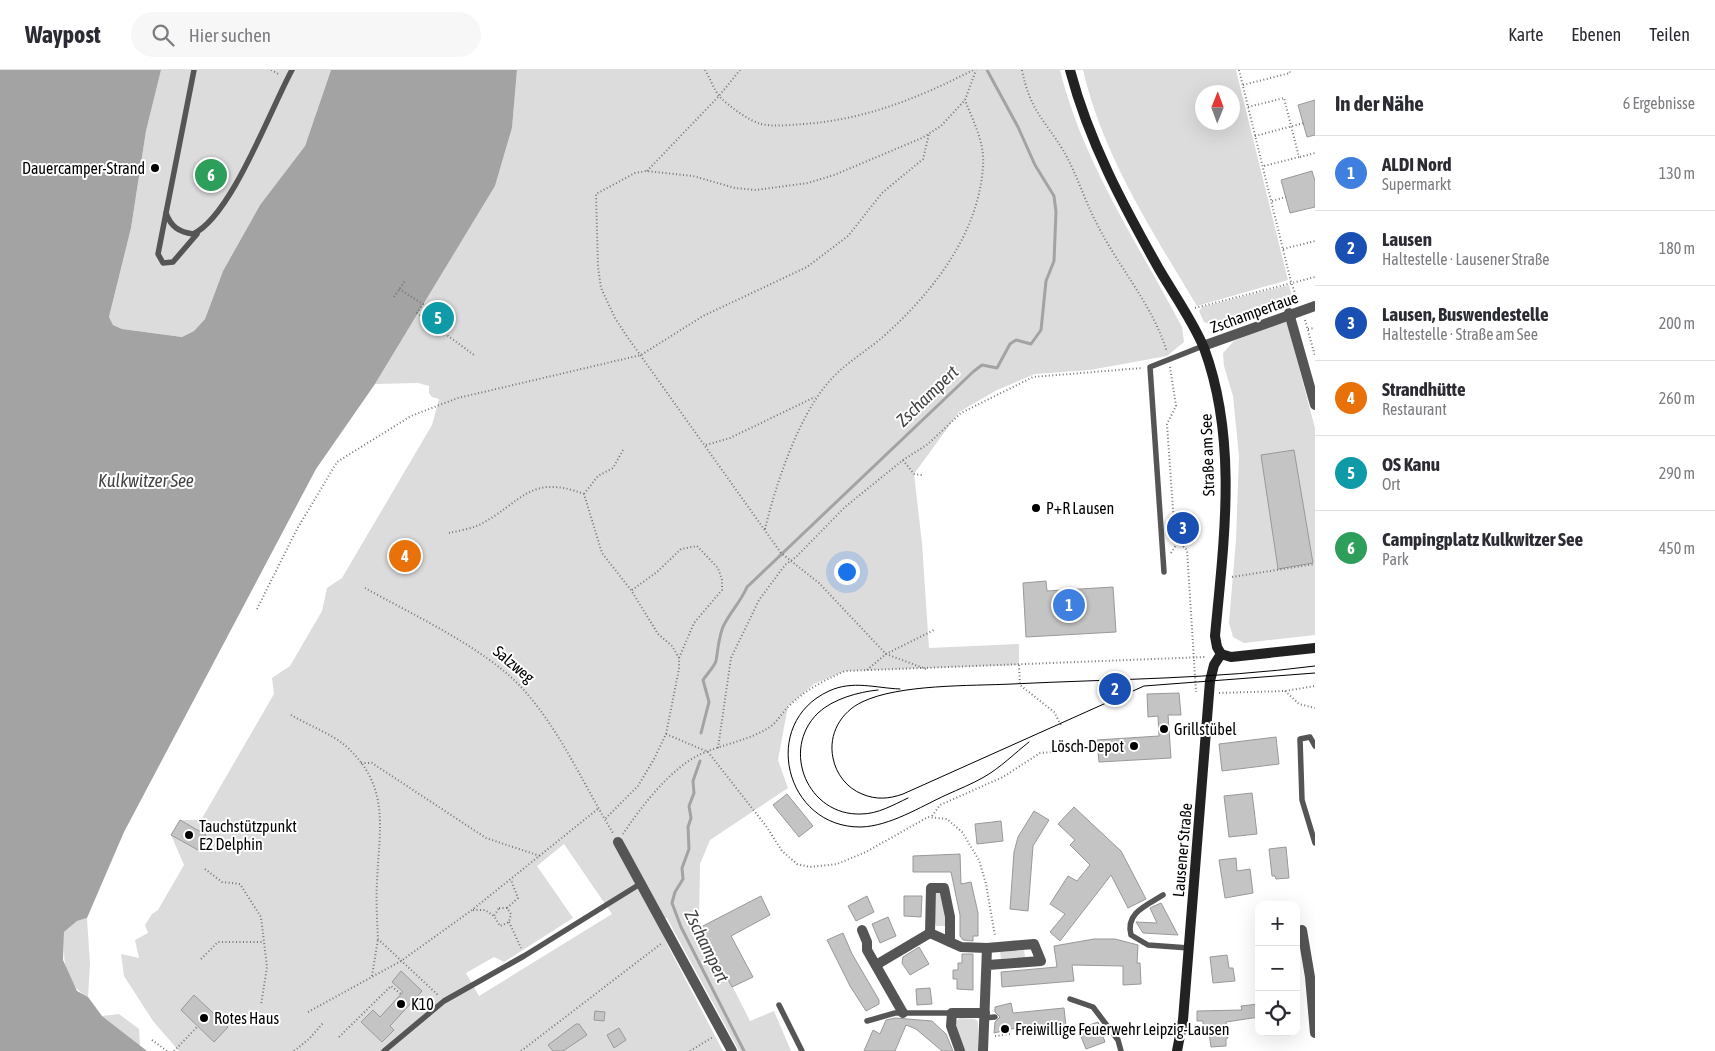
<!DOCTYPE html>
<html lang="de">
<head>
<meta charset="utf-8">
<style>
	body { margin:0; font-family:"Asap Condensed",sans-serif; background:#f7f7f7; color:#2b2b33 }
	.controls { position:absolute; right:15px; bottom:15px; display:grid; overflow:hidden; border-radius:10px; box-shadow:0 5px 20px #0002 }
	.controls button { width:45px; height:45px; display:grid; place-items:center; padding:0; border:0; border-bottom:1px solid #e1e1e2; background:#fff; color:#2b2b33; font:25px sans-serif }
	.compass { position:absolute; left:1195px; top:15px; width:45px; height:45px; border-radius:50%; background:#fff; box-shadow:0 5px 20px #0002; rotate:1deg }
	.you { position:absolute; left:846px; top:501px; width:18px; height:18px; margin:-12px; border:4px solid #fff; border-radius:50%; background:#1a73e8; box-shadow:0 0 0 8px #1a73e833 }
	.badge { display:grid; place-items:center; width:32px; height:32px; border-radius:50%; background:#db2777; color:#fff; font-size:16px; font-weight:700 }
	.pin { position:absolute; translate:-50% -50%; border:2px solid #fff; box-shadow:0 1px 5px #0006 }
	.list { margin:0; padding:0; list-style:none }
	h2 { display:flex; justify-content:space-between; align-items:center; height:65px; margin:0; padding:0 20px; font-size:21px }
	h2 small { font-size:16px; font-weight:400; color:#7c7c81 }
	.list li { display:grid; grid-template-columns:32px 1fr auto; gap:15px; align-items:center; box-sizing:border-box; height:75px; padding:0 20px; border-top:1px solid #e1e1e2 }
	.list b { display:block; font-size:19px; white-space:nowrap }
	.list p { margin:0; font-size:16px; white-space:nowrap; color:#7c7c81 }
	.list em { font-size:16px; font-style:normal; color:#7c7c81 }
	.icon { flex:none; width:28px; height:28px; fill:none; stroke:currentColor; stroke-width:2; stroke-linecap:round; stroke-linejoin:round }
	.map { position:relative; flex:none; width:1315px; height:981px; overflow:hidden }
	header { display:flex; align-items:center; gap:30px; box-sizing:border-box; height:70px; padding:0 25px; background:#fff; border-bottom:1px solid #e1e1e2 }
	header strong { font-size:24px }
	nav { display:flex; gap:28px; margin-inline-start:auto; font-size:18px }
	.search { width:350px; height:45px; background:#f7f7f7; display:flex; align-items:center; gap:12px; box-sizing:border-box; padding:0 18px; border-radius:28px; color:#7c7c81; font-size:19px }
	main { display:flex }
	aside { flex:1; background:#fff }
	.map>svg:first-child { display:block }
	.green { fill:#dcdcdc; fill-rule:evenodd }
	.water { fill:#a3a3a3 }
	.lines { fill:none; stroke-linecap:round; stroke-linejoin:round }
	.stream { stroke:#a3a3a3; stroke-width:3 }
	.building { fill:#c4c4c4; stroke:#999 }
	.path { stroke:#777; stroke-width:2; stroke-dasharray:1 2.5; stroke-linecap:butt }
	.lane { stroke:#555; stroke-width:5.5 }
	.street { stroke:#555; stroke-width:10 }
	.secondary { stroke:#222; stroke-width:10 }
	.tram { stroke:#000; stroke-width:1 }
	.poi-dot { fill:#000; stroke:#fff; stroke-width:2 }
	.labels { text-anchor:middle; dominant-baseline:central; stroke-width:4; stroke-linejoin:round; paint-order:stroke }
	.poi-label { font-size:16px; fill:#000; stroke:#fff; text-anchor:start }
	.street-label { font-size:16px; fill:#000; stroke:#fff }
	.water-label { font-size:18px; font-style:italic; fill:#444; stroke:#fff }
</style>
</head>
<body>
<header>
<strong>Waypost</strong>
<div class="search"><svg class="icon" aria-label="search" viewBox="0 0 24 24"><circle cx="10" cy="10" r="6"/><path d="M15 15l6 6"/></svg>Hier suchen</div>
<nav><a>Karte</a><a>Ebenen</a><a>Teilen</a></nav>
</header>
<main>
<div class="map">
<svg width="1315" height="981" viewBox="0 0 1315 981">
	<rect width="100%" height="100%" fill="#fff"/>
	<g class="green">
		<polygon points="161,0 331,0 305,76 260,135 223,201 205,249 194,261 182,267 122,259 113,255 109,247 131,158 146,61"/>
		<path d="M 517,0 L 1060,0 C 1083,93 1138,173 1182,257 L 1184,272 L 1167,286 L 1090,300 L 1035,304 L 997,320 L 959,342 L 914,404 L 922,473 L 929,578 L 1019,574 L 1019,595 L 845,601 L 814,614 L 788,636 L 778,690 L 788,718 L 710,770 L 700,794 L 699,850 L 750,951 L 774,941 L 791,981 L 739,981 L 667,848 L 656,849 L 669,878 L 723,981 L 179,981 L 153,951 L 124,906 L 121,884 L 139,888 L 135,870 L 148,863 L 145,855 L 152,844 L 158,840 L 184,795 L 171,765 L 198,780 L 206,765 L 180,750 L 201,750 L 274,624 L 272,608 L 290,596 L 322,541 L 327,518 L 342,508 L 432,355 L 439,329 L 432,327 L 429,323 L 429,316 L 418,313 L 375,314 L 495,116 L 512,58 ZM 564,774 L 612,844 L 479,926 L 466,903 L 494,887 L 504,892 L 573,848 L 537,796 Z"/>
		<path d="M 1083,0 L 1236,0 L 1288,210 L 1197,236 C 1152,161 1103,86 1083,0 ZM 1202,22 L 1232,22 L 1232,52 L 1202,52 Z"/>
		<path d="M 1289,215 L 1293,231 C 1268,237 1227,263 1204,252 L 1199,241 L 1202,237 Z"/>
		<polygon points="1286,249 1315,358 1315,565 1244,573 1233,567 1229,553 1236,469 1239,386 1233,326 1224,296 1223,283 1234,271"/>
		<polygon points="941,820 946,856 936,856 933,846 934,821"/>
		<path d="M 87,848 L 90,894 L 88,927 C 63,914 63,887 64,862 L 77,851 Z"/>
		<polygon points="1024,880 1025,887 1001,889 1000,882"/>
		<polygon points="119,944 139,959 140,976 102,946"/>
		<polygon points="959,948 975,949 978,952 978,981 964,981 956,956 956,952"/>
	</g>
	<polygon class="water" points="0,0 161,0 146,61 131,158 109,247 113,255 122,259 182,267 194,261 205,249 223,201 260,135 305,76 331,0 517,0 512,58 495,116 375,314 316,399 124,762 87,848 77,851 64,862 63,890 77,921 88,927 102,946 147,981 0,981"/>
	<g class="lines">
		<g class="stream">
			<path d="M 701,663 L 709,632 L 703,610 C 707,604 714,597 716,591 C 718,580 719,562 725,553 C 732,540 741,531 747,517 L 974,301 L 982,295 L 997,298 L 1010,274 L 1016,270 L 1031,274 L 1041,260 L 1046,211 L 1054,191 L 1056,142 L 1054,126 L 1035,95 L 1018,57 L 987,0"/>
			<polyline points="700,691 693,711 694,723 689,736 691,748 688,757 689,779 682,798 683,809 675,822 672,833 681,857 744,981"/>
		</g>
	</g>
	<g class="building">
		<polygon points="1315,30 1315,65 1307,67 1298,35"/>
		<polygon points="1312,101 1315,111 1315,137 1290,143 1281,110"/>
		<polygon points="1294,380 1313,493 1278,499 1261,385"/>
		<polygon points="406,471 418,477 403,502 392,496"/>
		<polygon points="1046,511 1047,521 1113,517 1116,562 1026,567 1023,513"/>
		<polygon points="1179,623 1181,645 1168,645 1171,688 1099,692 1097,670 1159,666 1158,646 1148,647 1147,624"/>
		<polygon points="1276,667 1279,694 1222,701 1219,674"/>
		<polygon points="1252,723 1257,764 1229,767 1224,726"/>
		<polygon points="787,724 813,756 799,767 773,735"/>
		<polygon points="1074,737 1121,781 1146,829 1128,838 1111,805 1060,871 1050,862 1065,844 1050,834 1068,806 1077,811 1090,795 1070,775 1075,770 1058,754"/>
		<polygon points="1034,741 1049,750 1033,776 1028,841 1010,839 1014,782 1018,767"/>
		<polygon points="180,750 206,765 198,780 171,765"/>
		<polygon points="1001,751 1003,771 977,774 975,754"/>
		<polygon points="1286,777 1289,808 1276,809 1275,806 1272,806 1269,779"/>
		<polygon points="960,784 961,814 971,812 978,843 978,866 973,866 973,871 963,870 960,866 960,845 951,802 913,802 913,786"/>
		<polygon points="1236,788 1237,801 1250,799 1253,823 1225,828 1219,790"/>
		<polygon points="761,826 770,845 731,866 753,907 732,917 701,857"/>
		<polygon points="867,826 874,842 856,851 848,836"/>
		<polygon points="904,826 922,826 921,847 904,846"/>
		<polygon points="1161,833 1178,865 1143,863 1136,852 1157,853 1150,838"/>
		<polygon points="888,847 896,866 880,873 872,854"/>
		<polygon points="843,863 852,884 879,930 879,934 866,941 850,916 827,870"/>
		<polygon points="1094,869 1115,869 1138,875 1137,893 1140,893 1141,914 1123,915 1123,896 1072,895 1074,911 1002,917 1001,902 1057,897 1054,876"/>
		<polygon points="919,877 929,894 910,905 902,893 903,887"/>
		<polygon points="962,884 973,884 973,920 957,919 957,909 953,909 953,900 958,900 958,893 962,893"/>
		<polygon points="1227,885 1229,898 1233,898 1235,911 1213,913 1210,887"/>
		<polygon points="401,901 422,921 390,956 394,960 382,972 361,952 373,940 380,947 403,922 392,912"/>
		<polygon points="930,918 932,934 917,935 916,919"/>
		<polygon points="194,925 228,957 214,972 181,940"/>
		<polygon points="1011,933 1013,943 1064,938 1066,956 1016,958 994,963 995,952 1000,947 995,942 995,937"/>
		<polygon points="1259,934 1259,947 1226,952 1228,968 1226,969 1226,976 1211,977 1208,955 1203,955 1203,951 1197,951 1197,941 1242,940 1241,936"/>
		<polygon points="595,941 605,942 604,951 594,950"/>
		<polygon points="895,948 932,951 946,964 953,981 942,981 916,959 906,955 895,981 864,981 873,960 880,964 886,950"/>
		<polygon points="1098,952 1105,972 1086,979 1078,959"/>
		<polygon points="576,954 579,954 587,965 563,981 553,981 548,975"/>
		<polygon points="619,958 626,970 614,978 607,965"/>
	</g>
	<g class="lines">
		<g class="path">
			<polyline points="271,0 280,5"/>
			<path d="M 705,0 C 710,8 714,20 720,27 C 730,37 748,50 761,54 C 775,57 790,55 803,54 C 864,50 919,28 973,0"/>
			<path d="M 1022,0 C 1030,40 1043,48 1063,80 C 1077,104 1085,132 1098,156 C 1120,199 1153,236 1167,282"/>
			<polyline points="1239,0 1291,212 1298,231"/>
			<polyline points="1243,15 1290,3 1289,0"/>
			<polyline points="1248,37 1284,28 1299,87 1264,96"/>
			<polyline points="1255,66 1304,53"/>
			<polyline points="1300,87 1315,83"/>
			<polyline points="647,101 719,26 740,0"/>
			<polyline points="1272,131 1286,127"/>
			<polyline points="1283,179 1315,171"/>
			<polyline points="399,219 423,234 417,243 474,285"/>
			<polyline points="394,227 405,211"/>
			<polyline points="1195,238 1315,207"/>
			<polyline points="1305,250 1315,286"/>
			<polyline points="1308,259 1315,258"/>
			<polyline points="1170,297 1176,336 1167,354 1175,468 1187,480 1196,622"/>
			<polyline points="706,375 730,368 815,327"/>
			<polyline points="903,390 914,404 922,405"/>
			<polyline points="584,424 598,406 613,398 623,380"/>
			<path d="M 765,459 C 776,414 797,350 827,314 C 843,294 866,282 885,265 C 933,222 979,163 983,96 C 985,73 973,51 965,30"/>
			<path d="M 449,463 C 458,461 470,459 479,455 C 522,433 529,403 584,424 L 602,483 L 631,520 L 658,564 L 672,576 L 679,588 L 679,599 L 666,664 L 654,689 L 638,716 L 605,749"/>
			<polyline points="1171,483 1178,472"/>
			<polyline points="1232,507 1315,494"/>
			<path d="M 365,518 C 413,545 485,578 522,618 C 561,661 583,714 613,763"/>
			<polyline points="632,520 657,502 681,479 697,476 718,498 722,510 722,520 694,553 679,588"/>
			<polyline points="257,539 297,459 337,392 411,346 458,328 641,285 703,246 807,197 848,166 882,123 923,89 929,64"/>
			<polyline points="1019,595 1020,615 1054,642 1061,655"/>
			<polyline points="926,599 886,584 819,513 781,483 626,265 615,248 601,218 598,197 596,124 635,103 646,101 693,106 735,118 756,120 808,113 834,105 922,68 941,56 965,30 976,0"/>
			<polyline points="867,600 886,584 934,560"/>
			<polyline points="1285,621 1299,634 1315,638"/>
			<polyline points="1219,623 1285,621 1315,616"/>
			<path d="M 291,645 C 308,655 332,664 347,677 C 391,718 379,759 377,812 C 376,831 377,850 378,869 L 439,926"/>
			<polyline points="666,664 708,682 766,756 782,781 797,794 810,797 837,794 866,782 928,747 947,749 962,762 979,790 986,814 995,866"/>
			<polyline points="718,678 731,588 759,530 785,495 796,487 845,437 903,390 928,374 961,343 1033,307 1142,298"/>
			<polyline points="361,693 372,693 486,768 540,786"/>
			<polyline points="932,746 940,735 1003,707 1040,683 1068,681"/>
			<path d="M 623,764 C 641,737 670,699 699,685 C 722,674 748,671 770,657 C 777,652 782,643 788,637 C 805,620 823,611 845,601 L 1205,587"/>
			<polyline points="205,799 222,812 240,814 261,847 267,897 261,935"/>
			<polygon points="499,838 507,838 511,844 509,852 500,856 494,846"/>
			<polyline points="507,838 518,828 511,810"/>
			<polyline points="473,840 485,840 494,846"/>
			<polyline points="509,852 521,878"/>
			<polyline points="201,889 218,872 264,872"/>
			<polyline points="372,906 378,869"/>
			<polyline points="308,942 401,891 472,840 599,738"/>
			<polyline points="995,966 1010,964"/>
			<polyline points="339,967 391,916 401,924"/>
			<polyline points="152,970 167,981"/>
			<polyline points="174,981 198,956"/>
			<polyline points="294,981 309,969 324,952"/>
			<polyline points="521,981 662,873"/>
			<polyline points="690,981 713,967"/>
		</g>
		<g class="lane">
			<path d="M 194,0 L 166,143 C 171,157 179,162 193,164 C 231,147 271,38 292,0"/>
			<polyline points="166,143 158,184 163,193 173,192 197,164"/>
			<polyline points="1164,502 1150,297 1203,276"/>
			<polyline points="1315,676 1310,667 1300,669 1302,730 1315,773"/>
			<path d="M 1163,825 C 1147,835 1125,843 1131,865 L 1148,875 L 1189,878"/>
			<polyline points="1070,929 1093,937 1118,970 1121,981"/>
			<polyline points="779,935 802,981"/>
			<polyline points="984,948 995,947"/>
			<polyline points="867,951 895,943 952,943"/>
			<polyline points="384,981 444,931 524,886 640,814"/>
		</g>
		<g class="street">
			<polyline points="1289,243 1315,335"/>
			<polyline points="1203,276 1315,236"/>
			<polyline points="618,772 732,981"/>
			<polyline points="862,860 867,872 867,880 903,943"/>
			<polyline points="1302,860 1310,907 1315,963"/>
			<polyline points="930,863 931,818 944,818 950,847 950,872"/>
			<polyline points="876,895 930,863 961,877 987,878"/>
			<polyline points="960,981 951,956 952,943 985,943"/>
			<polyline points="983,981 987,878 1034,874 1041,891 988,895"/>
		</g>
		<g class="secondary">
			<path d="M 1070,0 C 1089,72 1123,135 1159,199 C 1173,223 1194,253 1204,278 C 1238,370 1224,470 1215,566 L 1217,577 L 1221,584"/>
			<polyline points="1221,584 1231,587 1315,578"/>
			<polyline points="1177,981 1183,950 1210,611 1214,595 1221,584"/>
		</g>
		<g class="tram">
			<path d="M 1315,596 C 1215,609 1113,609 1012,614 C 971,616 899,614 862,632 C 841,642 828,664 833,688 C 836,704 847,718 862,724 C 876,730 889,729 903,724 L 1144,616 L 1315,603"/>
			<path d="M 900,619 C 875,618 853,610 829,621 C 759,653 785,758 861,757 C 890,756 920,737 946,725 C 959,719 972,714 984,707 C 1000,698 1015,683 1029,672"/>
			<path d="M 878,620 C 858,622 833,629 818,643 C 780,680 808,746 861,744 C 878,744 893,735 908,728"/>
		</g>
	</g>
	<g class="poi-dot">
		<circle cx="155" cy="98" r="5"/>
		<circle cx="1036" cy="438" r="5"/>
		<circle cx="1164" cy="659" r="5"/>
		<circle cx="1134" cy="676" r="5"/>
		<circle cx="189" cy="765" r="5"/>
		<circle cx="401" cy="934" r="5"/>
		<circle cx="204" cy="948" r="5"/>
		<circle cx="1005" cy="959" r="5"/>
	</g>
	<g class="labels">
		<g class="poi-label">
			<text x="145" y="98" text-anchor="end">Dauercamper-Strand</text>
			<text x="1046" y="438">P+R Lausen</text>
			<text x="1174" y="659">Grillstübel</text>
			<text x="1124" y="676" text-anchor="end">Lösch-Depot</text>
			<text x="199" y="756">Tauchstützpunkt<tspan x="199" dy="18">E2 Delphin</tspan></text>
			<text x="411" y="934">K10</text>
			<text x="214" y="948">Rotes Haus</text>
			<text x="1015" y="959">Freiwillige Feuerwehr Leipzig-Lausen</text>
		</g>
		<g class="street-label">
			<text transform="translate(1254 242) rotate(-20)">Zschampertaue</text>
			<text transform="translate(1207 385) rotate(-92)">Straße am See</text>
			<text transform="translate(514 594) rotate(40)">Salzweg</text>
			<text transform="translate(1182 780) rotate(-85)">Lausener Straße</text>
		</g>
		<g class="water-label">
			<text transform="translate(927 326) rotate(-44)">Zschampert</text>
			<text x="146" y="410">Kulkwitzer See</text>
			<text transform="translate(707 876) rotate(64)">Zschampert</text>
		</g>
	</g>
</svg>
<div class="controls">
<button>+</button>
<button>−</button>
<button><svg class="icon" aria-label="locate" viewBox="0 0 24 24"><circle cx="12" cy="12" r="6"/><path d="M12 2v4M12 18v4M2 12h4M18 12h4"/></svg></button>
</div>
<svg class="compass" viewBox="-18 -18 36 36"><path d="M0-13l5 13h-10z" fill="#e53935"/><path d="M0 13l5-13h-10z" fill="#7c7c81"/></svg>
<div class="you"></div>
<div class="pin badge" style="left:1069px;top:535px;background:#3f7fe0">1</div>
<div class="pin badge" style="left:1115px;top:619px;background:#1a4fb4">2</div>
<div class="pin badge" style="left:1183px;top:458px;background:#1a4fb4">3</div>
<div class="pin badge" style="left:405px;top:486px;background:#e8710a">4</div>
<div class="pin badge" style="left:438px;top:248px;background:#0f9aa8">5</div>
<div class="pin badge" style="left:211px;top:105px;background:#2e9e5b">6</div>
</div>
<aside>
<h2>In der Nähe<small>6 Ergebnisse</small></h2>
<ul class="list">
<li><span class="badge" style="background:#3f7fe0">1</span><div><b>ALDI Nord</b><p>Supermarkt</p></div><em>130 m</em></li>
<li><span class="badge" style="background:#1a4fb4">2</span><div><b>Lausen</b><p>Haltestelle · Lausener Straße</p></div><em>180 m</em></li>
<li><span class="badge" style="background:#1a4fb4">3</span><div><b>Lausen, Buswendestelle</b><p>Haltestelle · Straße am See</p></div><em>200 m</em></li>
<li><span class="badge" style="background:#e8710a">4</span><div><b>Strandhütte</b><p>Restaurant</p></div><em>260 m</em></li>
<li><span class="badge" style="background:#0f9aa8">5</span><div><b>OS Kanu</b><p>Ort</p></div><em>290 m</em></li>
<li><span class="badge" style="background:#2e9e5b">6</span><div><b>Campingplatz Kulkwitzer See</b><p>Park</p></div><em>450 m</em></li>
</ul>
</aside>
</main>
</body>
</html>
